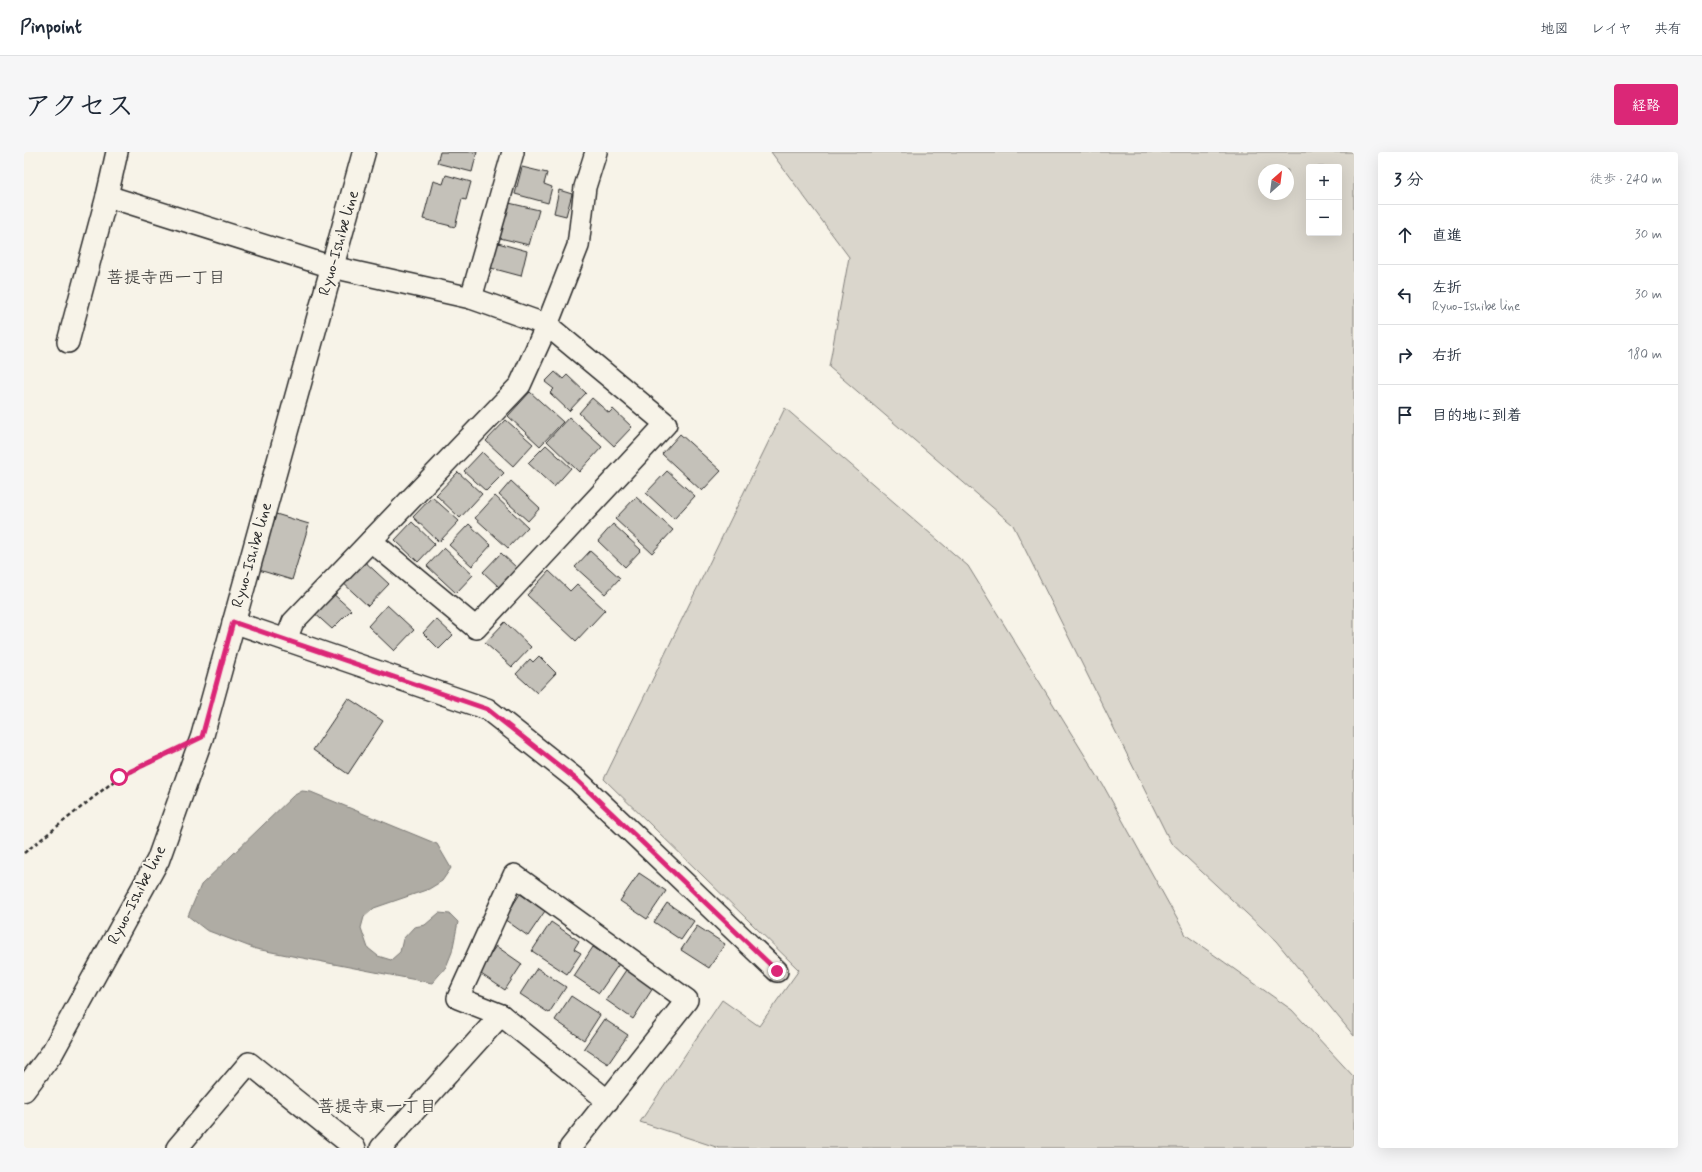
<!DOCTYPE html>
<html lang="ja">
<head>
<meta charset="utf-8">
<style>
	body { margin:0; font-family:Mynerve,"Klee One",sans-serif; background:#f6f6f7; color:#1f2937 }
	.controls { position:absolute; right:12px; top:12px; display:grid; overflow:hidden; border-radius:4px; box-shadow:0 4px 16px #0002 }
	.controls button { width:36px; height:36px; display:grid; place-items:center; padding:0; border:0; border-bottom:1px solid #e0e1e3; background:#fff; color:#1f2937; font:20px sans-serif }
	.compass { position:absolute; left:1234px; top:12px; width:36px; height:36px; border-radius:50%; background:#fff; box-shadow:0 4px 16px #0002; rotate:28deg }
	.stop { position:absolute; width:12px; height:12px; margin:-9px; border:3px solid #db2777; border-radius:50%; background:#fff }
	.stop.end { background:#db2777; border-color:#fff; box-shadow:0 1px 4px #0008 }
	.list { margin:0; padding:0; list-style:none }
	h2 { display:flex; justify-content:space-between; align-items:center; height:52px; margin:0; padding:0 16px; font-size:17px }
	h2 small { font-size:13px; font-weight:400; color:#747a83 }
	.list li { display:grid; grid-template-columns:26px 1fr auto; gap:12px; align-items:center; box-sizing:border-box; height:60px; padding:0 16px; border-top:1px solid #e0e1e3 }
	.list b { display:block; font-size:15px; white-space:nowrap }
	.list p { margin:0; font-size:13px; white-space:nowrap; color:#747a83 }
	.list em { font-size:13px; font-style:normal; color:#747a83 }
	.icon { flex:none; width:22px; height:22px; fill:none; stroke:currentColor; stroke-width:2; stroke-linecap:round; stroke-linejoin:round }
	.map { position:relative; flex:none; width:1330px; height:996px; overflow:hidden; border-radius:4px }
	header { display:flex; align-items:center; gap:24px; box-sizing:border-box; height:56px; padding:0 20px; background:#fff; border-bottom:1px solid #e0e1e3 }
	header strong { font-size:19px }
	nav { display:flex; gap:22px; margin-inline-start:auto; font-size:14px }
	.intro { display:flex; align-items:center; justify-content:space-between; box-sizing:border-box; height:96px; padding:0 24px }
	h1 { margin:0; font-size:28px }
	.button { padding:10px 18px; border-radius:4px; background:#db2777; color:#fff; font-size:14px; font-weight:700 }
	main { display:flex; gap:24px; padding:0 24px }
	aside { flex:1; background:#fff; border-radius:4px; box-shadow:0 4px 16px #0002 }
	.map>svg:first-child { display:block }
	.green { fill:#dad6cc; stroke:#82807c; fill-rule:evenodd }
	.water { fill:#afaca4; stroke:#7a7874 }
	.building { fill:#c4c1b9; stroke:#2b2b2b }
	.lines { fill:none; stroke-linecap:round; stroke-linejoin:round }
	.minor-casing { stroke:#2b2b2b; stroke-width:24 }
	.primary-casing { stroke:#2b2b2b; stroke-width:25 }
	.path { stroke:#2b2b2b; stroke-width:2.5; stroke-dasharray:4 3; stroke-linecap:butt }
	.minor { stroke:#f7f3e8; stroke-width:21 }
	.primary { stroke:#f7f3e8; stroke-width:22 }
	.route { stroke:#db2777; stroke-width:5 }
	.labels { text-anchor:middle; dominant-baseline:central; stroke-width:4; stroke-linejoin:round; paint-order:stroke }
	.street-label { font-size:16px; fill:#2b2b2b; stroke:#f7f3e8 }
	.neighbourhood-label { font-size:17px; fill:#2b2b2b; stroke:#f7f3e8 }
</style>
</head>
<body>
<header>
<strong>Pinpoint</strong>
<nav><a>地図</a><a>レイヤ</a><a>共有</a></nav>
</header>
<div class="intro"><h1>アクセス</h1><a class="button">経路</a></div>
<main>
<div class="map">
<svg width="1330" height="996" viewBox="0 0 1330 996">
	<rect width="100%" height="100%" fill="#f7f3e8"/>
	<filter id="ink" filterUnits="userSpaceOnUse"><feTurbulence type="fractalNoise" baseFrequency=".025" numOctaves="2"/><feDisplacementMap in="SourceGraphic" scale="8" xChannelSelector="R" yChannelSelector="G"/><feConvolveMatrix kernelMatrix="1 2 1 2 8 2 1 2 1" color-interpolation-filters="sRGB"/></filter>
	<g filter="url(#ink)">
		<g class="green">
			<path d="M 747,0 L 1330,0 L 1330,884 L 1252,789 L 1147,691 L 989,373 L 805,215 L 825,105 ZM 1285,15 L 1315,15 L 1315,81 L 1285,81 ZM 1240,18 L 1264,18 L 1264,42 L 1240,42 Z"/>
			<polygon points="761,256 944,414 1079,633 1162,783 1268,858 1330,925 1330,996 695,996 616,970 698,848 735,874 775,818 580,627"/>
		</g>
		<polygon class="water" points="278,639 287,640 413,692 427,716 418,729 405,737 350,756 340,765 337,776 344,796 354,804 367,808 376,800 379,787 390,775 401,773 415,761 426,762 434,770 428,800 422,815 408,831 232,797 182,778 164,764 177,733 269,644"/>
		<g class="building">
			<polygon points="416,0 453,0 448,20 413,11"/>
			<polygon points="498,15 523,21 520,32 528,35 524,51 491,42"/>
			<polygon points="422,23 447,30 442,48 438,47 431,75 399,67 409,29 419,32"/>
			<polygon points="535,38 548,42 542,64 530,61"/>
			<polygon points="485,51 515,58 505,93 476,86"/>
			<polygon points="474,91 503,99 497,124 467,116"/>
			<polygon points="531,220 539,227 543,223 562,241 545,259 526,241 530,237 521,230"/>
			<polygon points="506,240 539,270 516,294 484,264"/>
			<polygon points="568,246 585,261 589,257 608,275 590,294 555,261"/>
			<polygon points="545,265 578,295 555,320 523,289"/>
			<polygon points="482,268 509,292 489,314 462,289"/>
			<polygon points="656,282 697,319 678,339 638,302"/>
			<polygon points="522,293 547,316 530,335 504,311"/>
			<polygon points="458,300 480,321 462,339 440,319"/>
			<polygon points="643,319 671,344 650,367 622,341"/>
			<polygon points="434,320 458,342 436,366 412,343"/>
			<polygon points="487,329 516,356 504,369 475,343"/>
			<polygon points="471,344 504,375 484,396 451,366"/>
			<polygon points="408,345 435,369 415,390 389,365"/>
			<polygon points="612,345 649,378 628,401 591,367"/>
			<polygon points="252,362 285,372 268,428 235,418"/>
			<polygon points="388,370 411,392 394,410 371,388"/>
			<polygon points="445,372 467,393 448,414 425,393"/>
			<polygon points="589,372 617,398 601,415 574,389"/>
			<polygon points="420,396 449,423 432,441 403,414"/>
			<polygon points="566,399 596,426 581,442 551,415"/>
			<polygon points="477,401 493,416 475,435 459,420"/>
			<polygon points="338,407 365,432 344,454 317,429"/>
			<polygon points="525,419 546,439 553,432 581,458 552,489 503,443"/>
			<polygon points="306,439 327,458 308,477 288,459"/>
			<polygon points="363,453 390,478 370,499 344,474"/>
			<polygon points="412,467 429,483 415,497 399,481"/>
			<polygon points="481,470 507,495 488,515 461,491"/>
			<polygon points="515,504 532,521 513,541 492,522 506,507 509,510"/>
			<polygon points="324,546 359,569 324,622 289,598"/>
			<polygon points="615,721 642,739 623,767 596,749"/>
			<polygon points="496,742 521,759 504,784 480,767"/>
			<polygon points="643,751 670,769 657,788 630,770"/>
			<polygon points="527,770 555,789 550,797 557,801 543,822 508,799"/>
			<polygon points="673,774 701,792 685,816 657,798"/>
			<polygon points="472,794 498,812 481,838 454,820"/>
			<polygon points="569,795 595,812 575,841 550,824"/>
			<polygon points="513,816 542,835 525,861 496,842"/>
			<polygon points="602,818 629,836 609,867 582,848"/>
			<polygon points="547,844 576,863 560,888 531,868"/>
			<polygon points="580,867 604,883 584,912 560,896"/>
		</g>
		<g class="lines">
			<defs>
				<g id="minor">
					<polyline points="83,44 308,115 447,146 523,173 642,272 452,476 347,389"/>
					<polyline points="447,146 489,0"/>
					<polyline points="44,190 83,44 93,0"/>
					<polyline points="209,470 262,488 269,470 496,233 523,173 554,94 561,35 572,0"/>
					<polyline points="262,488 463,557 553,628 753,819"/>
					<polyline points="153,996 225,911 331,996"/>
					<polyline points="357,996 477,863"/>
					<polyline points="546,996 663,848 490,723 434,846 477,863 584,949"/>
				</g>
				<polyline id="primary" points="0,938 28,901 134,708 178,585 340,0"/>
			</defs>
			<use href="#minor" class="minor-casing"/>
			<use href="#primary" class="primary-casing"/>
			<polyline class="path" points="0,701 95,625 147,600"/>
			<use href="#minor" class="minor"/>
			<use href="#primary" class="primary"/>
		</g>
	</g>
	<g class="lines" filter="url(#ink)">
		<polyline class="route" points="95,625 178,585 209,470 463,557 553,628 753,819"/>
	</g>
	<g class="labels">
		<g class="street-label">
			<text transform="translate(315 91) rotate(-74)">Ryuo-Ishibe line</text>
			<text transform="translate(228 403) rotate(-74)">Ryuo-Ishibe line</text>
			<text transform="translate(113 743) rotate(-63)">Ryuo-Ishibe line</text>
		</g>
		<g class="neighbourhood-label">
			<text x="142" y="126">菩提寺西一丁目</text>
			<text x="353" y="955">菩提寺東一丁目</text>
		</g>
	</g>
</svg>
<div class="controls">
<button>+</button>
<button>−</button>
</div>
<svg class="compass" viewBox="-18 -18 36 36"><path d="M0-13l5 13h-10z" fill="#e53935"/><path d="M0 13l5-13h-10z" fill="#747a83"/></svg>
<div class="stop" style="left:95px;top:625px"></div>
<div class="stop end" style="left:753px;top:819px"></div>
</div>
<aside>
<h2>3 分<small>徒歩 · 240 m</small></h2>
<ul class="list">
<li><svg class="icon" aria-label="ahead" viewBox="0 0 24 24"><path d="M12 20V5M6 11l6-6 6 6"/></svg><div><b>直進</b></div><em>30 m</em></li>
<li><svg class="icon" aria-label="left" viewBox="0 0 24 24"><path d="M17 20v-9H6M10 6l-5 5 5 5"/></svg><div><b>左折</b><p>Ryuo-Ishibe line</p></div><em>30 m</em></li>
<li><svg class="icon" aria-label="right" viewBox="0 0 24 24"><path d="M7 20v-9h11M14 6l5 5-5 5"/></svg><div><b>右折</b></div><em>180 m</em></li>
<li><svg class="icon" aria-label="arrive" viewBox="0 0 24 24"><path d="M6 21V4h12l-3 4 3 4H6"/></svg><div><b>目的地に到着</b></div></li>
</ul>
</aside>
</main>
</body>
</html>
